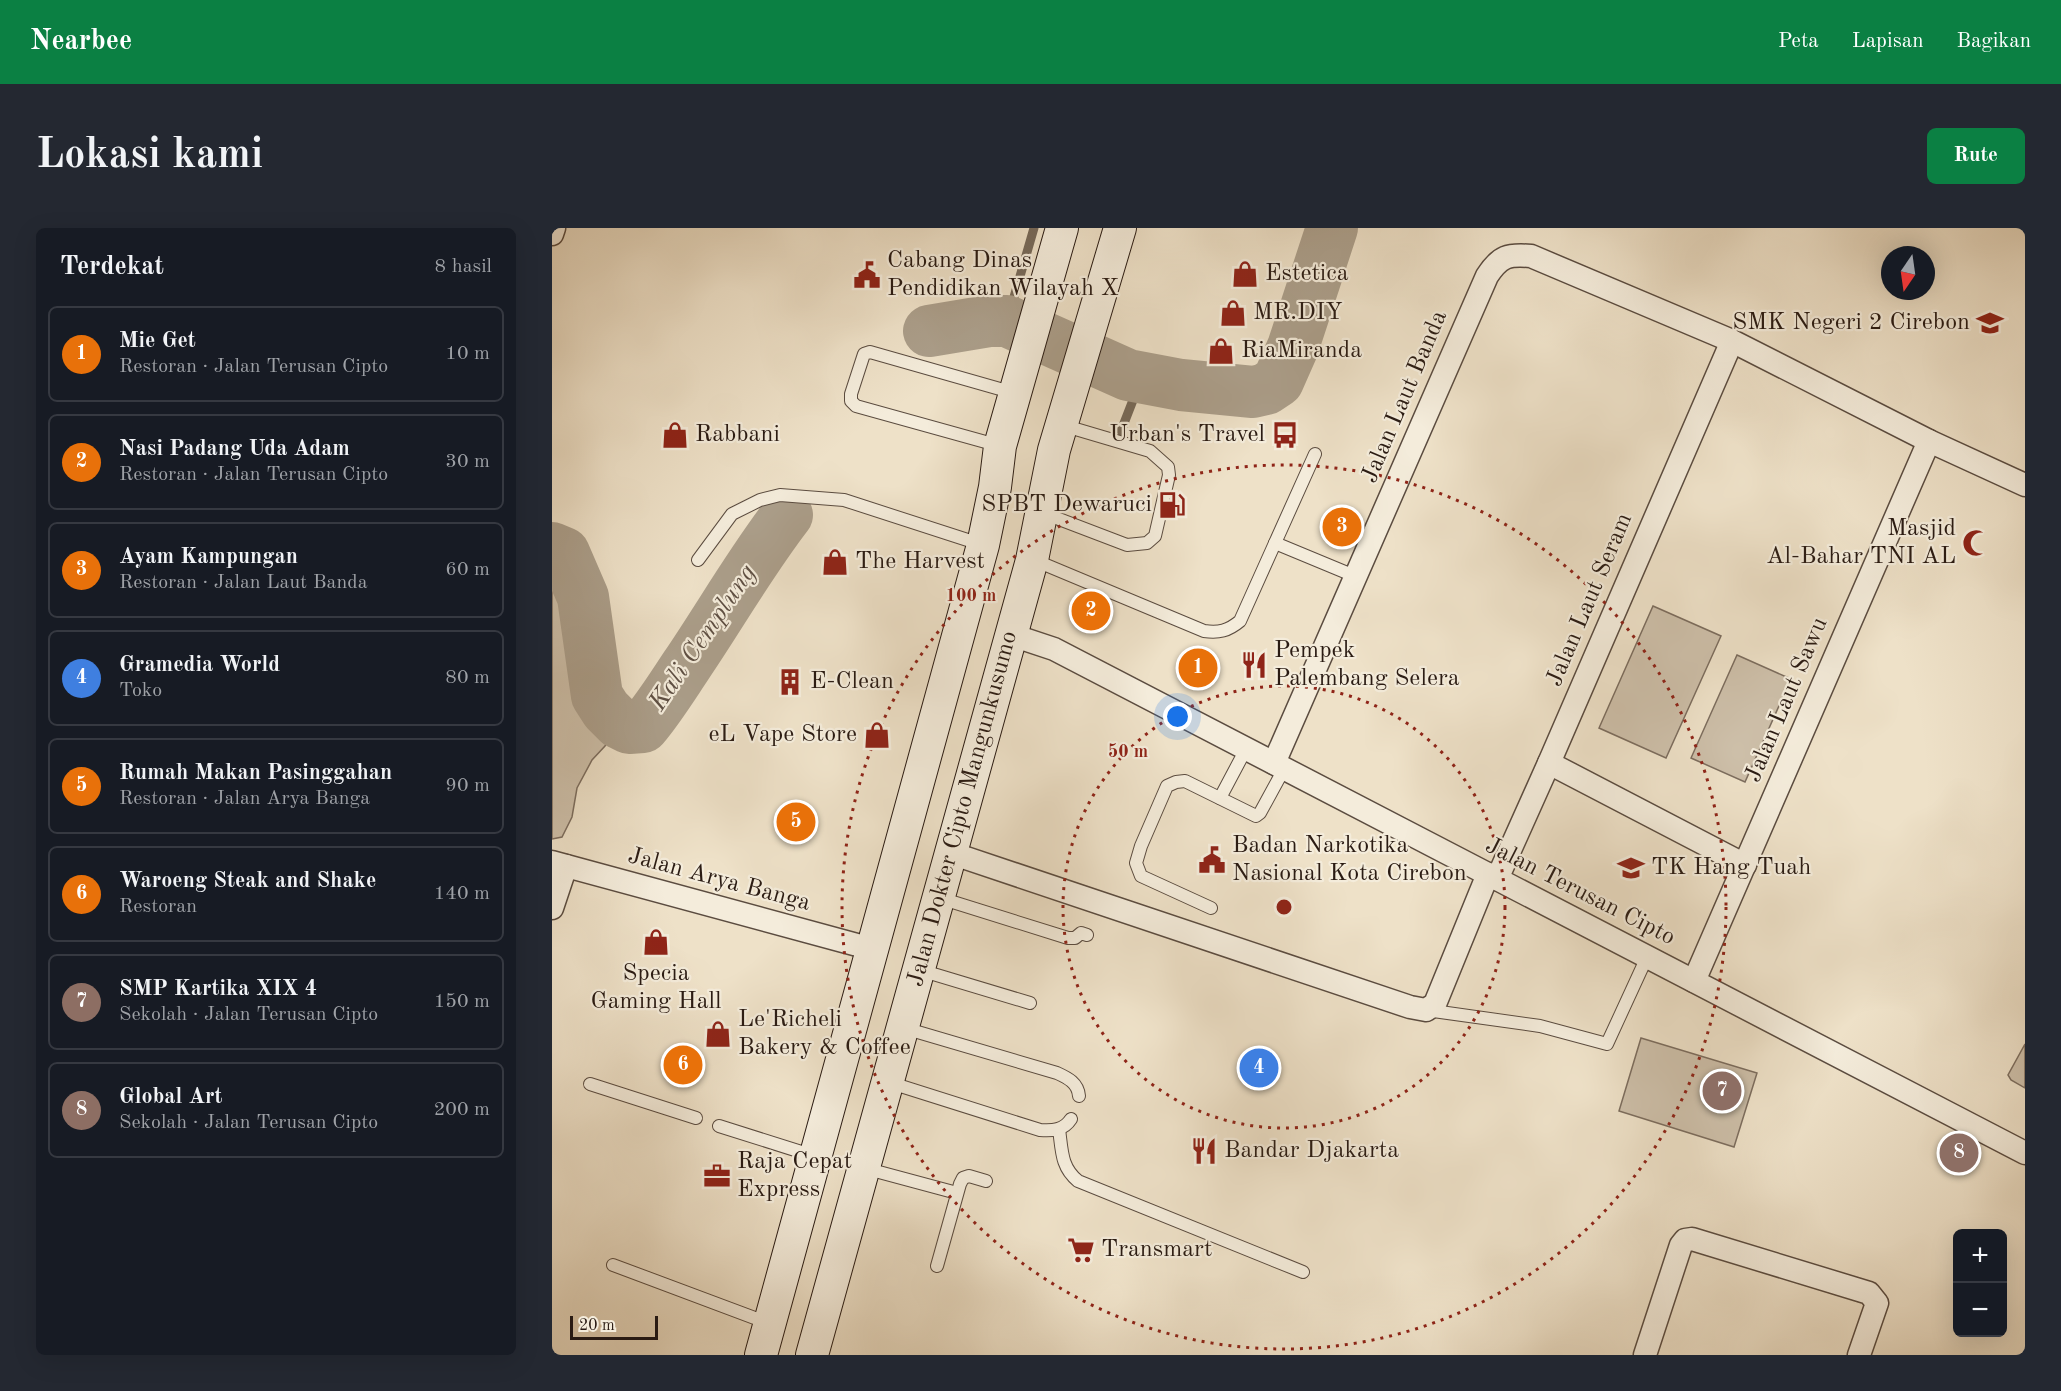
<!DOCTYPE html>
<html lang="id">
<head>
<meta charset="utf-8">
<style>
	body { margin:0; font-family:"Old Standard TT",serif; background:#242831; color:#f1f3f6 }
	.controls { position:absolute; right:18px; bottom:18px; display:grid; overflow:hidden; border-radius:9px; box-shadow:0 6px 24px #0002 }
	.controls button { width:54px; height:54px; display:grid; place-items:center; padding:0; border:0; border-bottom:2px solid #363941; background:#171b24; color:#f1f3f6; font:30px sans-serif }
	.compass { position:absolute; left:1329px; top:18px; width:54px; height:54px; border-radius:50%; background:#171b24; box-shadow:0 6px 24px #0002; rotate:193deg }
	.scale { position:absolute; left:18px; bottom:15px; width:88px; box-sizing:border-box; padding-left:6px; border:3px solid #2a1b13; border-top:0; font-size:16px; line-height:21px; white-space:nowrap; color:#2a1b13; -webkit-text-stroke:4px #f4ecdb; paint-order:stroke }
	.you { position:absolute; left:626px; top:489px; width:21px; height:21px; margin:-15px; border:4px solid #fff; border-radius:50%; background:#1a73e8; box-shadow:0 0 0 9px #1a73e833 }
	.badge { display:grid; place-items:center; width:39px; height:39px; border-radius:50%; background:#0b8043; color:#fff; font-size:20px; font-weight:700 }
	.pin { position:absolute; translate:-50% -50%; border:3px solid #fff; box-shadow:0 2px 6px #0006 }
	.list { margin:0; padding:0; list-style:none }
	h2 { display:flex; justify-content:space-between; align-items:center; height:78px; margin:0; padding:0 24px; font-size:26px }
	h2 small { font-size:20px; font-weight:400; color:#9ea1a6 }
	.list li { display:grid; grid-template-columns:39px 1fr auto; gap:18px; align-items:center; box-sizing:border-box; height:96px; margin:0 12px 12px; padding:0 12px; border:2px solid #363941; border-radius:9px }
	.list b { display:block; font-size:22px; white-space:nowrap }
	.list p { margin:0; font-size:20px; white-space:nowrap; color:#9ea1a6 }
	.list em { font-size:20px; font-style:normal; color:#9ea1a6 }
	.map { position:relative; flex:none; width:1473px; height:1127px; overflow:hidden; border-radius:9px }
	header { display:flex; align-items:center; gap:36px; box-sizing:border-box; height:84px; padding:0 30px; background:#0b8043; color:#fff }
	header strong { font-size:28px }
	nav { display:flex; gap:33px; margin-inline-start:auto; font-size:21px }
	.intro { display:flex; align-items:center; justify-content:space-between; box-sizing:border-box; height:144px; padding:0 36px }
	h1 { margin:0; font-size:42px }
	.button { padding:15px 27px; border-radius:9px; background:#0b8043; color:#fff; font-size:21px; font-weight:700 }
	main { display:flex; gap:36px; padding:0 36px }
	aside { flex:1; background:#171b24; border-radius:9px; box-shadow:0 6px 24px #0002 }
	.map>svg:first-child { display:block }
	.green { fill:#cdbfa9; stroke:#7c6d5e; stroke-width:1.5 }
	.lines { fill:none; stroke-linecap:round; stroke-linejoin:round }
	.stream { stroke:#776a5a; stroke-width:9 }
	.river { stroke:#ab9e8a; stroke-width:52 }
	.lane-casing { stroke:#5b4c40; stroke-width:14 }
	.street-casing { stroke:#5b4c40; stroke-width:25 }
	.secondary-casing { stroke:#2a1b13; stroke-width:34 }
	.lane { stroke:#f4ecdb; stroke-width:12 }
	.street { stroke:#f4ecdb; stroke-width:22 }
	.secondary { stroke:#f4ecdb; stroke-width:32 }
	.ring { fill:none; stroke:#8f2418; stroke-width:3; stroke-dasharray:3 6 }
	.labels { text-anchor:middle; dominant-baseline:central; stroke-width:4.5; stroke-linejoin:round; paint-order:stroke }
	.poi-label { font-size:24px; fill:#2a1b13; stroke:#f4ecdb; text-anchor:start }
	.street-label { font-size:24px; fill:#2a1b13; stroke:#f4ecdb }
	.water-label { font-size:26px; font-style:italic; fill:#5e4f43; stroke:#f4ecdb }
	.centre { fill:#8f2418; stroke:#f4ecdb; stroke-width:3 }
	.ring-label { font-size:18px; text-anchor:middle; font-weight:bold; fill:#8f2418; stroke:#f4ecdb; stroke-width:4.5; stroke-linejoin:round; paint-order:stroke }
</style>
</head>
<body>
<header>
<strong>Nearbee</strong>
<nav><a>Peta</a><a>Lapisan</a><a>Bagikan</a></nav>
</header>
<div class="intro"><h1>Lokasi kami</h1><a class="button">Rute</a></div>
<main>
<aside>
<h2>Terdekat<small>8 hasil</small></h2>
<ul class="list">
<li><span class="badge" style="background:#e8710a">1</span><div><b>Mie Get</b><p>Restoran · Jalan Terusan Cipto</p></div><em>10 m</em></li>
<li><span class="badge" style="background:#e8710a">2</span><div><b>Nasi Padang Uda Adam</b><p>Restoran · Jalan Terusan Cipto</p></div><em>30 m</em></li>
<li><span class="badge" style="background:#e8710a">3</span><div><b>Ayam Kampungan</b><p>Restoran · Jalan Laut Banda</p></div><em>60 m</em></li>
<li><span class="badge" style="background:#3f7fe0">4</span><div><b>Gramedia World</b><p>Toko</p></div><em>80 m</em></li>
<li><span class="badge" style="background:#e8710a">5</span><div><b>Rumah Makan Pasinggahan</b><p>Restoran · Jalan Arya Banga</p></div><em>90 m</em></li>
<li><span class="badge" style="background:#e8710a">6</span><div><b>Waroeng Steak and Shake</b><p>Restoran</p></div><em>140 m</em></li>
<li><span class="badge" style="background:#8d6e63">7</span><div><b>SMP Kartika XIX 4</b><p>Sekolah · Jalan Terusan Cipto</p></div><em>150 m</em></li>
<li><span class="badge" style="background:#8d6e63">8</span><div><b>Global Art</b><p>Sekolah · Jalan Terusan Cipto</p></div><em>200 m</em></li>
</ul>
</aside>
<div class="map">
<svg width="1473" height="1127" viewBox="0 0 1473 1127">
	<rect width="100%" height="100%" fill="#eee1c8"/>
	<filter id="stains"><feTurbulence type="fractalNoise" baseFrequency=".00333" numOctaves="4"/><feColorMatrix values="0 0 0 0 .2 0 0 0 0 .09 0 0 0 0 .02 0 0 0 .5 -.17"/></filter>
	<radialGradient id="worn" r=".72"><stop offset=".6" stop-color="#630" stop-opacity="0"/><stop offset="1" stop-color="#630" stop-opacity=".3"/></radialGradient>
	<g class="green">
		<polygon points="0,340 10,368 23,441 31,472 43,496 59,508 53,518 40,532 25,560 20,589 10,609 0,611"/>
		<polygon points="1101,378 1169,408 1114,530 1047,500"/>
		<polygon points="1185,427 1239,451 1193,554 1139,530"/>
		<polygon points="1089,810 1205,845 1182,919 1067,883"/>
		<polygon points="1473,816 1473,860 1459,852 1456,847"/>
	</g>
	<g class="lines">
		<g class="stream">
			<polyline points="449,114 482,0"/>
			<polyline points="569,203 590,149"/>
		</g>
		<g class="river">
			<polyline points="377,103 437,93 455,93 576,147 629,157 701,164 714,161 726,153 741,119 780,0"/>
			<path d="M 0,320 L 12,325 L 31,369 L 45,468 L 54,482 L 67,495 L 77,500 L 91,499 C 107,480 120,459 134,438 C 168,388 198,335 235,287"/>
		</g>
		<defs>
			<g id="lane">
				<polyline points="448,218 304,178 299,173 299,166 312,126 318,124 462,165"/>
				<polyline points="491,285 575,317 595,315 603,308 617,247 616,239 598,223 510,197"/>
				<polyline points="723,315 763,226"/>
				<polyline points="146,332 180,286 208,272 228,267 292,272 431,317"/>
				<path d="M 482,332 L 652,403 C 667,405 676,403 688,393 L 723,315 L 805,349"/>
				<polyline points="668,570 694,521"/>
				<polyline points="388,670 516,710 523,710 529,705 535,707"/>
				<polyline points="659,680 589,648 584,635 589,618 615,558 624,554 633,553 704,588 708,585 732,541"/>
				<polyline points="368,742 478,775"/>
				<polyline points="874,782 988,798 1055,816 1095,729"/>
				<path d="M 352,800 L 505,845 C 516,850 526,855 527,868"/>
				<path d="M 336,854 L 488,902 C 501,903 512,902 519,891"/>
				<polyline points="38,856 144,890"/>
				<polyline points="167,898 262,928"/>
				<path d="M 507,901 C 510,923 509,939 526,953 L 751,1044"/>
				<polyline points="312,940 405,965"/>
				<polyline points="61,1037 216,1095"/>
				<polyline points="385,1038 408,956 411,950 417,948 434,953"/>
			</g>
			<g id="street">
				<polyline points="0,6 2,0"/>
				<polyline points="460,407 502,421 1473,925"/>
				<path d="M 722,535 L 935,48 C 948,28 956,26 979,28 L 1180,113 L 1377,213 L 1473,257"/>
				<polyline points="997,535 1193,637"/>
				<polyline points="399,625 858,779 874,782 883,776 936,646"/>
				<polyline points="0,634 320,721"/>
				<polyline points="945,651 997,535 1180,113"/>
				<polyline points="0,680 14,638"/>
				<polyline points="1142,753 1377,213"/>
				<polyline points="1093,1127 1129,1017 1133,1012 1140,1011 1317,1065 1325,1075 1307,1127"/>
			</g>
			<g id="secondary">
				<polyline points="209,1127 431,317 443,259 448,218 510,0"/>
				<polyline points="260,1127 480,332 502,222 568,0"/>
			</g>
		</defs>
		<use href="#lane" class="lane-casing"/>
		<use href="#street" class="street-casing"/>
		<use href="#secondary" class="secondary-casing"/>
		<use href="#lane" class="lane"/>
		<use href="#street" class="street"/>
		<use href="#secondary" class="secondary"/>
	</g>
	<g class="ring">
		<circle cx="732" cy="679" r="221"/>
		<circle cx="732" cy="679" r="442"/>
	</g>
	<defs>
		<symbol id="shop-bare" viewBox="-9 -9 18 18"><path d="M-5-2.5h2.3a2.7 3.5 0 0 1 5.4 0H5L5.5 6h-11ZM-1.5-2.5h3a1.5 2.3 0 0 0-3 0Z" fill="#8f2418" stroke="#f4ecdb" stroke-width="2.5" paint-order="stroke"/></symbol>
		<symbol id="civic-bare" viewBox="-9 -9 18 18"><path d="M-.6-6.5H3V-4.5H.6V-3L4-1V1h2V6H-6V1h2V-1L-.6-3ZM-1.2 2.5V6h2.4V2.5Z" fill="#8f2418" stroke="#f4ecdb" stroke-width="2.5" paint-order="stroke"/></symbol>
		<symbol id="school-bare" viewBox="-9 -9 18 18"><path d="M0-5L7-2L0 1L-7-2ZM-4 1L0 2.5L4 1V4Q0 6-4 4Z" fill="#8f2418" stroke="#f4ecdb" stroke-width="2.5" paint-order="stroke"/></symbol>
		<symbol id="bus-bare" viewBox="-9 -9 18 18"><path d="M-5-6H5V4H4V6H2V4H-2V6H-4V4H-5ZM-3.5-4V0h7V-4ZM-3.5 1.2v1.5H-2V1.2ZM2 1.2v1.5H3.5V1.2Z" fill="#8f2418" stroke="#f4ecdb" stroke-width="2.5" paint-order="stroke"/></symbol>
		<symbol id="fuel-bare" viewBox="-9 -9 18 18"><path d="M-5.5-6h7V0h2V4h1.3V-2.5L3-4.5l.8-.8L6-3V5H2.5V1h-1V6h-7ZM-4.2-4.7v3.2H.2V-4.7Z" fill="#8f2418" stroke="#f4ecdb" stroke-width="2.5" paint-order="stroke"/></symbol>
		<symbol id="mosque-bare" viewBox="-9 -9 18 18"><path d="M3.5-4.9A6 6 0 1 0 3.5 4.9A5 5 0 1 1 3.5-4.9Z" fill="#8f2418" stroke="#f4ecdb" stroke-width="2.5" paint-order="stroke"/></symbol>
		<symbol id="restaurant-bare" viewBox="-9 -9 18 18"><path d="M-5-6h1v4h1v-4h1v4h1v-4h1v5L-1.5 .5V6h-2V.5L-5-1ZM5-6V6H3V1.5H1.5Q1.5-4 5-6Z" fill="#8f2418" stroke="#f4ecdb" stroke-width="2.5" paint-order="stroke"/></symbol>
		<symbol id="building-bare" viewBox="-9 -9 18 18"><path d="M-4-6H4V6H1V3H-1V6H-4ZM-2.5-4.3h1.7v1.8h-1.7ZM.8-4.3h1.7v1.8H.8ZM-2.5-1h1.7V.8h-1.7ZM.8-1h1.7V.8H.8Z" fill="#8f2418" stroke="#f4ecdb" stroke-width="2.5" paint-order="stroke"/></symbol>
		<symbol id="office-bare" viewBox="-9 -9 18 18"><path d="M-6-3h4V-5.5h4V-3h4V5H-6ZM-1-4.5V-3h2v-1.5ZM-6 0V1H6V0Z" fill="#8f2418" stroke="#f4ecdb" stroke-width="2.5" paint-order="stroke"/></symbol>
		<symbol id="supermarket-bare" viewBox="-9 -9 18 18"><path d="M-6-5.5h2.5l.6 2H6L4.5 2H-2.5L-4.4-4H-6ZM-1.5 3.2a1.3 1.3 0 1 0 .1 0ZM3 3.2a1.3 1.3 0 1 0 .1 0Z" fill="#8f2418" stroke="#f4ecdb" stroke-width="2.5" paint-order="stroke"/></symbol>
	</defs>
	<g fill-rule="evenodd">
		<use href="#shop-bare" x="674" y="27" width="38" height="38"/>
		<use href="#civic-bare" x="296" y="28" width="38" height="38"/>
		<use href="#shop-bare" x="662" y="66" width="38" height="38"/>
		<use href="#school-bare" x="1419" y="76" width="38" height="38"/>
		<use href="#shop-bare" x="650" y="104" width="38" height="38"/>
		<use href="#shop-bare" x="104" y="188" width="38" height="38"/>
		<use href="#bus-bare" x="714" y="188" width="38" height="38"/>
		<use href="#fuel-bare" x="601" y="258" width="38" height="38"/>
		<use href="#mosque-bare" x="1405" y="296" width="38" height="38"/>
		<use href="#shop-bare" x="264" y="315" width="38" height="38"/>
		<use href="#restaurant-bare" x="683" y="418" width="38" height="38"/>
		<use href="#building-bare" x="219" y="435" width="38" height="38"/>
		<use href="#shop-bare" x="306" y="488" width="38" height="38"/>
		<use href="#civic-bare" x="641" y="613" width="38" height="38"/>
		<use href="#school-bare" x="1060" y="621" width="38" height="38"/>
		<use href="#shop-bare" x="85" y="695" width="38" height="38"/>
		<use href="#shop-bare" x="147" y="787" width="38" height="38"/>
		<use href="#restaurant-bare" x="633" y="904" width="38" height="38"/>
		<use href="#office-bare" x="146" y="929" width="38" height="38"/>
		<use href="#supermarket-bare" x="510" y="1003" width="38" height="38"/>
	</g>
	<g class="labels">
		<g class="poi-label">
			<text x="335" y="33">Cabang Dinas<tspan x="335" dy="28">Pendidikan Wilayah X</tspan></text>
			<text x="713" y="46">Estetica</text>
			<text x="701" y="85">MR.DIY</text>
			<text x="1418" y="95" text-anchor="end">SMK Negeri 2 Cirebon</text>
			<text x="689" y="123">RiaMiranda</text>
			<text x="143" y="207">Rabbani</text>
			<text x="713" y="207" text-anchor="end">Urban's Travel</text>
			<text x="600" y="277" text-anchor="end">SPBT Dewaruci</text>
			<text x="1404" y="301" text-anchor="end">Masjid<tspan x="1404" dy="28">Al-Bahar TNI AL</tspan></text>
			<text x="303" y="334">The Harvest</text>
			<text x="722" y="423">Pempek<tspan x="722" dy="28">Palembang Selera</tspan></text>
			<text x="258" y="454">E-Clean</text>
			<text x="305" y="507" text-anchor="end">eL Vape Store</text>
			<text x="680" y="618">Badan Narkotika<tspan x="680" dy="28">Nasional Kota Cirebon</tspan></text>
			<text x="1099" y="640">TK Hang Tuah</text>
			<text x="104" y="746" text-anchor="middle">Specia<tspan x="104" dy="28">Gaming Hall</tspan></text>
			<text x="186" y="792">Le'Richeli<tspan x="186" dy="28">Bakery &amp; Coffee</tspan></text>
			<text x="672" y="923">Bandar Djakarta</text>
			<text x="185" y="934">Raja Cepat<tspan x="185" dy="28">Express</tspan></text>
			<text x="549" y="1022">Transmart</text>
		</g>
		<g class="street-label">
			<text transform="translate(853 169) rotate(-67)">Jalan Laut Banda</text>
			<text transform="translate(1038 372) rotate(-67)">Jalan Laut Seram</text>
			<text transform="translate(1235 472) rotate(-67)">Jalan Laut Sawu</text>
			<text transform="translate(411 581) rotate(-75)">Jalan Dokter Cipto Mangunkusumo</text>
			<text transform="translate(167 652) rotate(15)">Jalan Arya Banga</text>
			<text transform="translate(1028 664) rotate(27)">Jalan Terusan Cipto</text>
		</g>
		<g class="water-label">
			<text transform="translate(151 410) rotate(-56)">Kali Cemplung</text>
		</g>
	</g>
	<circle cx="732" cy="679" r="9" class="centre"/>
	<g class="ring-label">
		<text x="419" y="373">100 m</text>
		<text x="576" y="529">50 m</text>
	</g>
	<rect width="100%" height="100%" filter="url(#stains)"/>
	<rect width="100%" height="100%" fill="url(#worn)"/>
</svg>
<div class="controls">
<button>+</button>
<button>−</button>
</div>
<svg class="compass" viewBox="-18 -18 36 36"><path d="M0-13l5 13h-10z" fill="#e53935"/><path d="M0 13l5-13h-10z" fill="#9ea1a6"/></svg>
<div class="scale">20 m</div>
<div class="you"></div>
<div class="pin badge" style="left:646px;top:440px;background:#e8710a">1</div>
<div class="pin badge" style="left:539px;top:383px;background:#e8710a">2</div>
<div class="pin badge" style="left:790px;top:299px;background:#e8710a">3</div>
<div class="pin badge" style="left:707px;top:840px;background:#3f7fe0">4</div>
<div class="pin badge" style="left:244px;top:594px;background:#e8710a">5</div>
<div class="pin badge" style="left:131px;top:837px;background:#e8710a">6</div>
<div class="pin badge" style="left:1170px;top:863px;background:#8d6e63">7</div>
<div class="pin badge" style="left:1407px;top:925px;background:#8d6e63">8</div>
</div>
</main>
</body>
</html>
